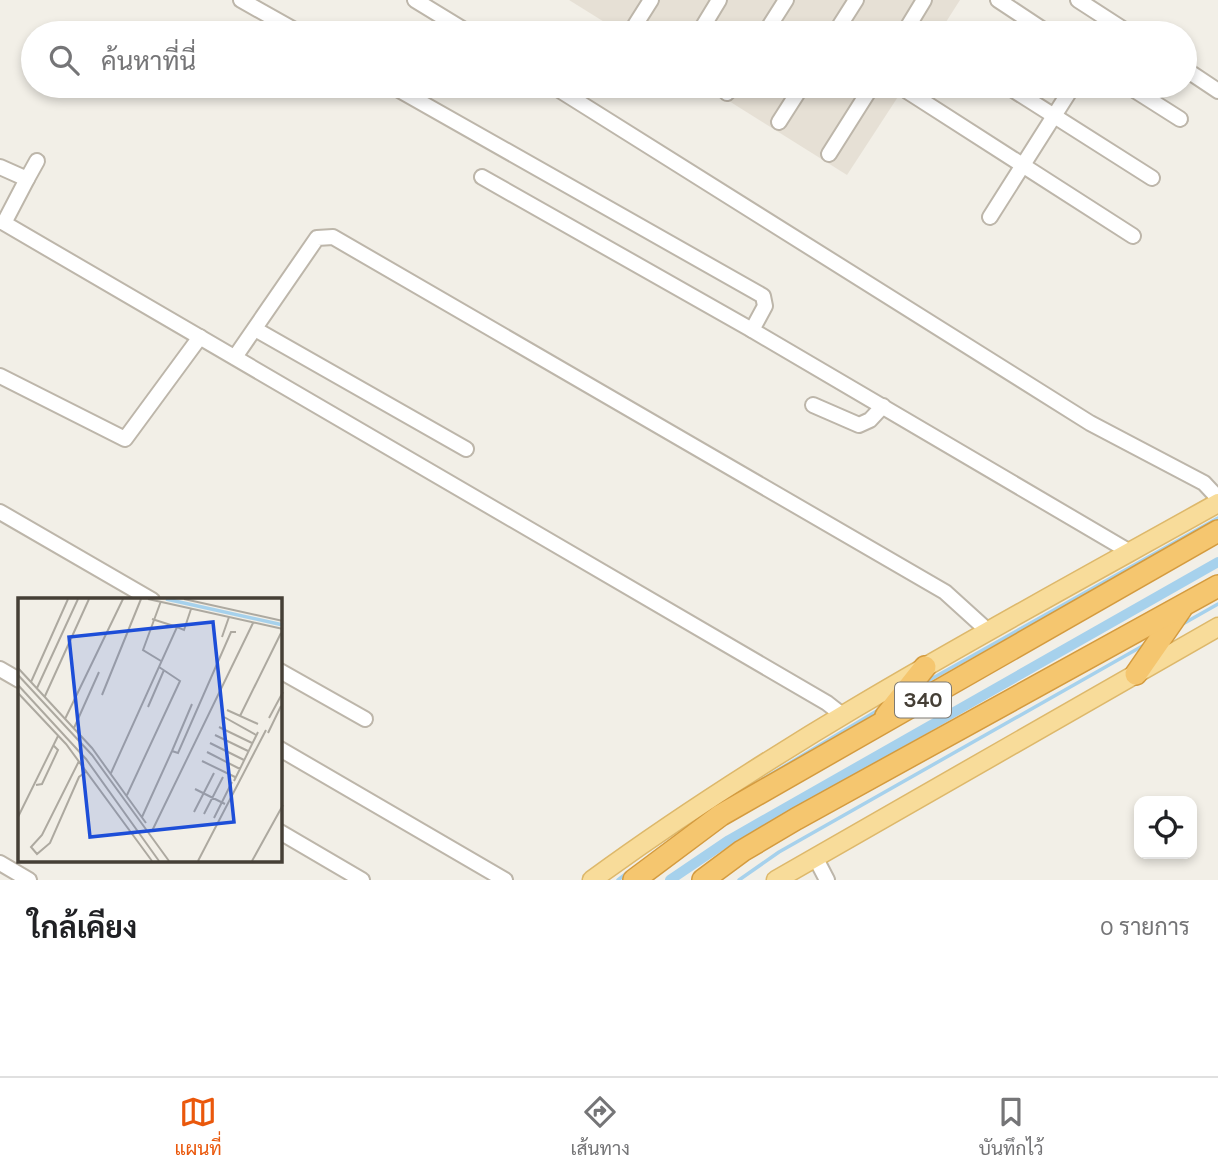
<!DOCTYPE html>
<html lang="th">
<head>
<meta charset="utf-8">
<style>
	body { margin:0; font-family:Karla,Sarabun,sans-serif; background:#f6f6f6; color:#202124 }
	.controls { position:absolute; right:21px; bottom:21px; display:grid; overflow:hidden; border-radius:14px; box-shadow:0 4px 10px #0003 }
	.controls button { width:63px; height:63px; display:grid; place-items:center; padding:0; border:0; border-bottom:2px solid #e0e0e0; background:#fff; color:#202124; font:35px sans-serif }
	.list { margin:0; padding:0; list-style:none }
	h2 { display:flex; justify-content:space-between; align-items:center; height:91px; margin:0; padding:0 28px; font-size:30px }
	h2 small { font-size:23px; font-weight:400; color:#757577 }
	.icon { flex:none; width:38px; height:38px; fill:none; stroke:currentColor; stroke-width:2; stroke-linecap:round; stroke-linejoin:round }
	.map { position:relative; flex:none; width:1218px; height:880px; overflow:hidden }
	.search { position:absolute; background:#fff; box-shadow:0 4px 10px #0003; left:21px; right:21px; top:21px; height:77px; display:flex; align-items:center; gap:18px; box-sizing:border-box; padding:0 24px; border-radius:38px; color:#757577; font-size:26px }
	.sheet { height:196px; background:#fff }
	nav { display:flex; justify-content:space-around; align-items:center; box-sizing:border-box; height:98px; border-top:2px solid #e0e0e0; background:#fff; font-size:19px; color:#757577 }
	nav a { display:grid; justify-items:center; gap:4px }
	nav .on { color:#ea580c }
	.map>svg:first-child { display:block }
	.residential { fill:#e6e0d5 }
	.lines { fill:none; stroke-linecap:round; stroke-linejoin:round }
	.stream { stroke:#a6d1ec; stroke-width:3.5 }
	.canal { stroke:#a6d1ec; stroke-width:10 }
	.minor-casing { stroke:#bdb6aa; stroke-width:18 }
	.major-casing { stroke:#ddb86b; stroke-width:21 }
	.highway-casing { stroke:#d49b3f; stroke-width:24 }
	.minor { stroke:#fff; stroke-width:14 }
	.major { stroke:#f8dc9a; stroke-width:18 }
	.highway { stroke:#f5c66f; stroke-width:21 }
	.labels { text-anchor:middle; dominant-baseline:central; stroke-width:7; stroke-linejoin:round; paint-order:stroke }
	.shield { fill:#fff; stroke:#7d7972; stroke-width:2 }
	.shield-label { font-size:21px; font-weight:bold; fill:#453f36 }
	.inset-river { fill:none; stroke:#a6d1ec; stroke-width:3.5 }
	.inset-road { fill:none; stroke:#ada9a0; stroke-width:2 }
	.view { fill:#1d4ed8; fill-opacity:0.15; stroke:#1d4ed8; stroke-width:3.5 }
	.inset-edge { fill:none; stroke:#453f36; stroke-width:3.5 }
</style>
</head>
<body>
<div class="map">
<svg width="1218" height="880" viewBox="0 0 1218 880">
	<rect width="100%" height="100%" fill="#f2efe7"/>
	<g class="residential">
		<polygon points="569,0 960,0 939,33 622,33"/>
		<polygon points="705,86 905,86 847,175"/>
	</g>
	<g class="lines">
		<g class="stream">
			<polyline points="1181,625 1218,604"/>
			<polyline points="924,683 1218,518"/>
			<polyline points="763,779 880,709"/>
			<polyline points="618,880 627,873"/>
			<polyline points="739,880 779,852 1146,644"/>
		</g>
		<polyline class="canal" points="670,880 729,840 1218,562"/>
		<defs>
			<g id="minor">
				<polyline points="241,0 300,33"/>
				<polyline points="415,0 469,33"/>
				<polyline points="998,0 1048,33"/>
				<polyline points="1078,0 1129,33"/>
				<polyline points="632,30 651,0"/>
				<polyline points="699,33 719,0"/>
				<polyline points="765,33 786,0"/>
				<polyline points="835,33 856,0"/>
				<polyline points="904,33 924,0"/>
				<polyline points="1185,69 1218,91"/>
				<polyline points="392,86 763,296 765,306 752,330 1130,552"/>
				<polyline points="553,86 1090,423 1204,483 1218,498"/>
				<polyline points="1007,86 1152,178"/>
				<polyline points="1128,86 1180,119"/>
				<polyline points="907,91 1133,236"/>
				<polyline points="727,93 732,86"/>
				<polyline points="779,122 802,86"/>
				<polyline points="829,154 872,86"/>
				<polyline points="0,167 27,179 4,223 827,703 841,714"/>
				<polyline points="482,177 752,330"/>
				<polyline points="27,179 37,161"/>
				<polyline points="990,217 1073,86"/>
				<polyline points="255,329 466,449"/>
				<polyline points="235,357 317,238 333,237 945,592 988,631"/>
				<polyline points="0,376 125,439 200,337"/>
				<polyline points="813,405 859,425 870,420 883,406"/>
				<polyline points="0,512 152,600"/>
				<polyline points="0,669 19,680"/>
				<polyline points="280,671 365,719"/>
				<polyline points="280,749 505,880"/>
				<polyline points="280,832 362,880"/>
				<polyline points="815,857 827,880"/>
				<polyline points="0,863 29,880"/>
			</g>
			<g id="major">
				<path d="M 592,880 C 789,736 1005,622 1218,503"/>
				<polyline points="776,880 1218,627"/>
			</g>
			<g id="highway">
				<polyline points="1136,674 1181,609"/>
				<polyline points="886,716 925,667"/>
				<polyline points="634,880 721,815 1218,531"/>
				<polyline points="703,880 742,851 796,819 1218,586"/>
			</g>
		</defs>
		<use href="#minor" class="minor-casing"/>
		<use href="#major" class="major-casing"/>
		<use href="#highway" class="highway-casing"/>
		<use href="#minor" class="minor"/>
		<use href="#major" class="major"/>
		<use href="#highway" class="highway"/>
	</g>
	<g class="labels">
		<rect class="shield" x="895" y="682.5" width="56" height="35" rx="5"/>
		<g class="shield-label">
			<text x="923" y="700">340</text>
		</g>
	</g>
	<g transform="translate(18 598)">
		<rect width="264" height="264" fill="#f2efe7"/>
		<path class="inset-river" d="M 148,1 L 265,27"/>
		<path class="inset-road" d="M 130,1 L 265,31M 166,1 L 265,23M 143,3 L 125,52 L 143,63M 134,21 L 159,29M 204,39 L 211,19M 0,70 L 74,150 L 128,225M 0,77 L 74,157 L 151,263M 13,84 L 50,1M 0,87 L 68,161 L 141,263M 19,90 L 60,1M 0,95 L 48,146 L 134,263M 84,97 L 123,1M 27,98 L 71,1M 130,109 L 146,72M 209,112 L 240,126M 222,118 L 263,35M 206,119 L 238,137M 251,120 L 265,94M 47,121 L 105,1M 201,129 L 234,145M 56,130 L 81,74M 250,135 L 263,108M 197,137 L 230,153M 192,145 L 226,162M 154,153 L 174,106M 189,154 L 222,171M 61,163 L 24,237 L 13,249 L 19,256 L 32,245 L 61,179 L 69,173M 184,163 L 217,179M 93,175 L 159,29 L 166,32 L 173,11M 216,183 L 240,134M 18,187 L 24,186 L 40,152 L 35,147M 177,191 L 207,206M 109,197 L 162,83 L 141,69M 176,214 L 196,175M 186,216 L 205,179M 0,219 L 40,138M 124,219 L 154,153 L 160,155 L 213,34 L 218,34M 196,220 L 214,184M 134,233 L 235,25M 180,263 L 248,132M 234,263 L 265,207"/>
		<path class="view" d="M 195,24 L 216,224 L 72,239 L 51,39 Z"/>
		<rect width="264" height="264" class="inset-edge"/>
	</g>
</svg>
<div class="controls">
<button><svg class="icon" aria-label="locate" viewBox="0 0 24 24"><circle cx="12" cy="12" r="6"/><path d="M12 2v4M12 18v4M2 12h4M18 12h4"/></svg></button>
</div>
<div class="search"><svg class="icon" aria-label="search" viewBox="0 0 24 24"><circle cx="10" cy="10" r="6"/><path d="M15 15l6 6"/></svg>ค้นหาที่นี่</div>
</div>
<section class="sheet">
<h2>ใกล้เคียง<small>0 รายการ</small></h2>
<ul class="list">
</ul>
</section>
<nav>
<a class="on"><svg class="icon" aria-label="map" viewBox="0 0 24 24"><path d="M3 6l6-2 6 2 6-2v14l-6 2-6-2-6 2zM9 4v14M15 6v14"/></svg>แผนที่</a>
<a><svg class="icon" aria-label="directions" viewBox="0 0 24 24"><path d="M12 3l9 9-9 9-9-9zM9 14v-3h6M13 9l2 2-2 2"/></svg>เส้นทาง</a>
<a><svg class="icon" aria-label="saved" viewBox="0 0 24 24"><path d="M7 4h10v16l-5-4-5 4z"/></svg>บันทึกไว้</a>
</nav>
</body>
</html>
